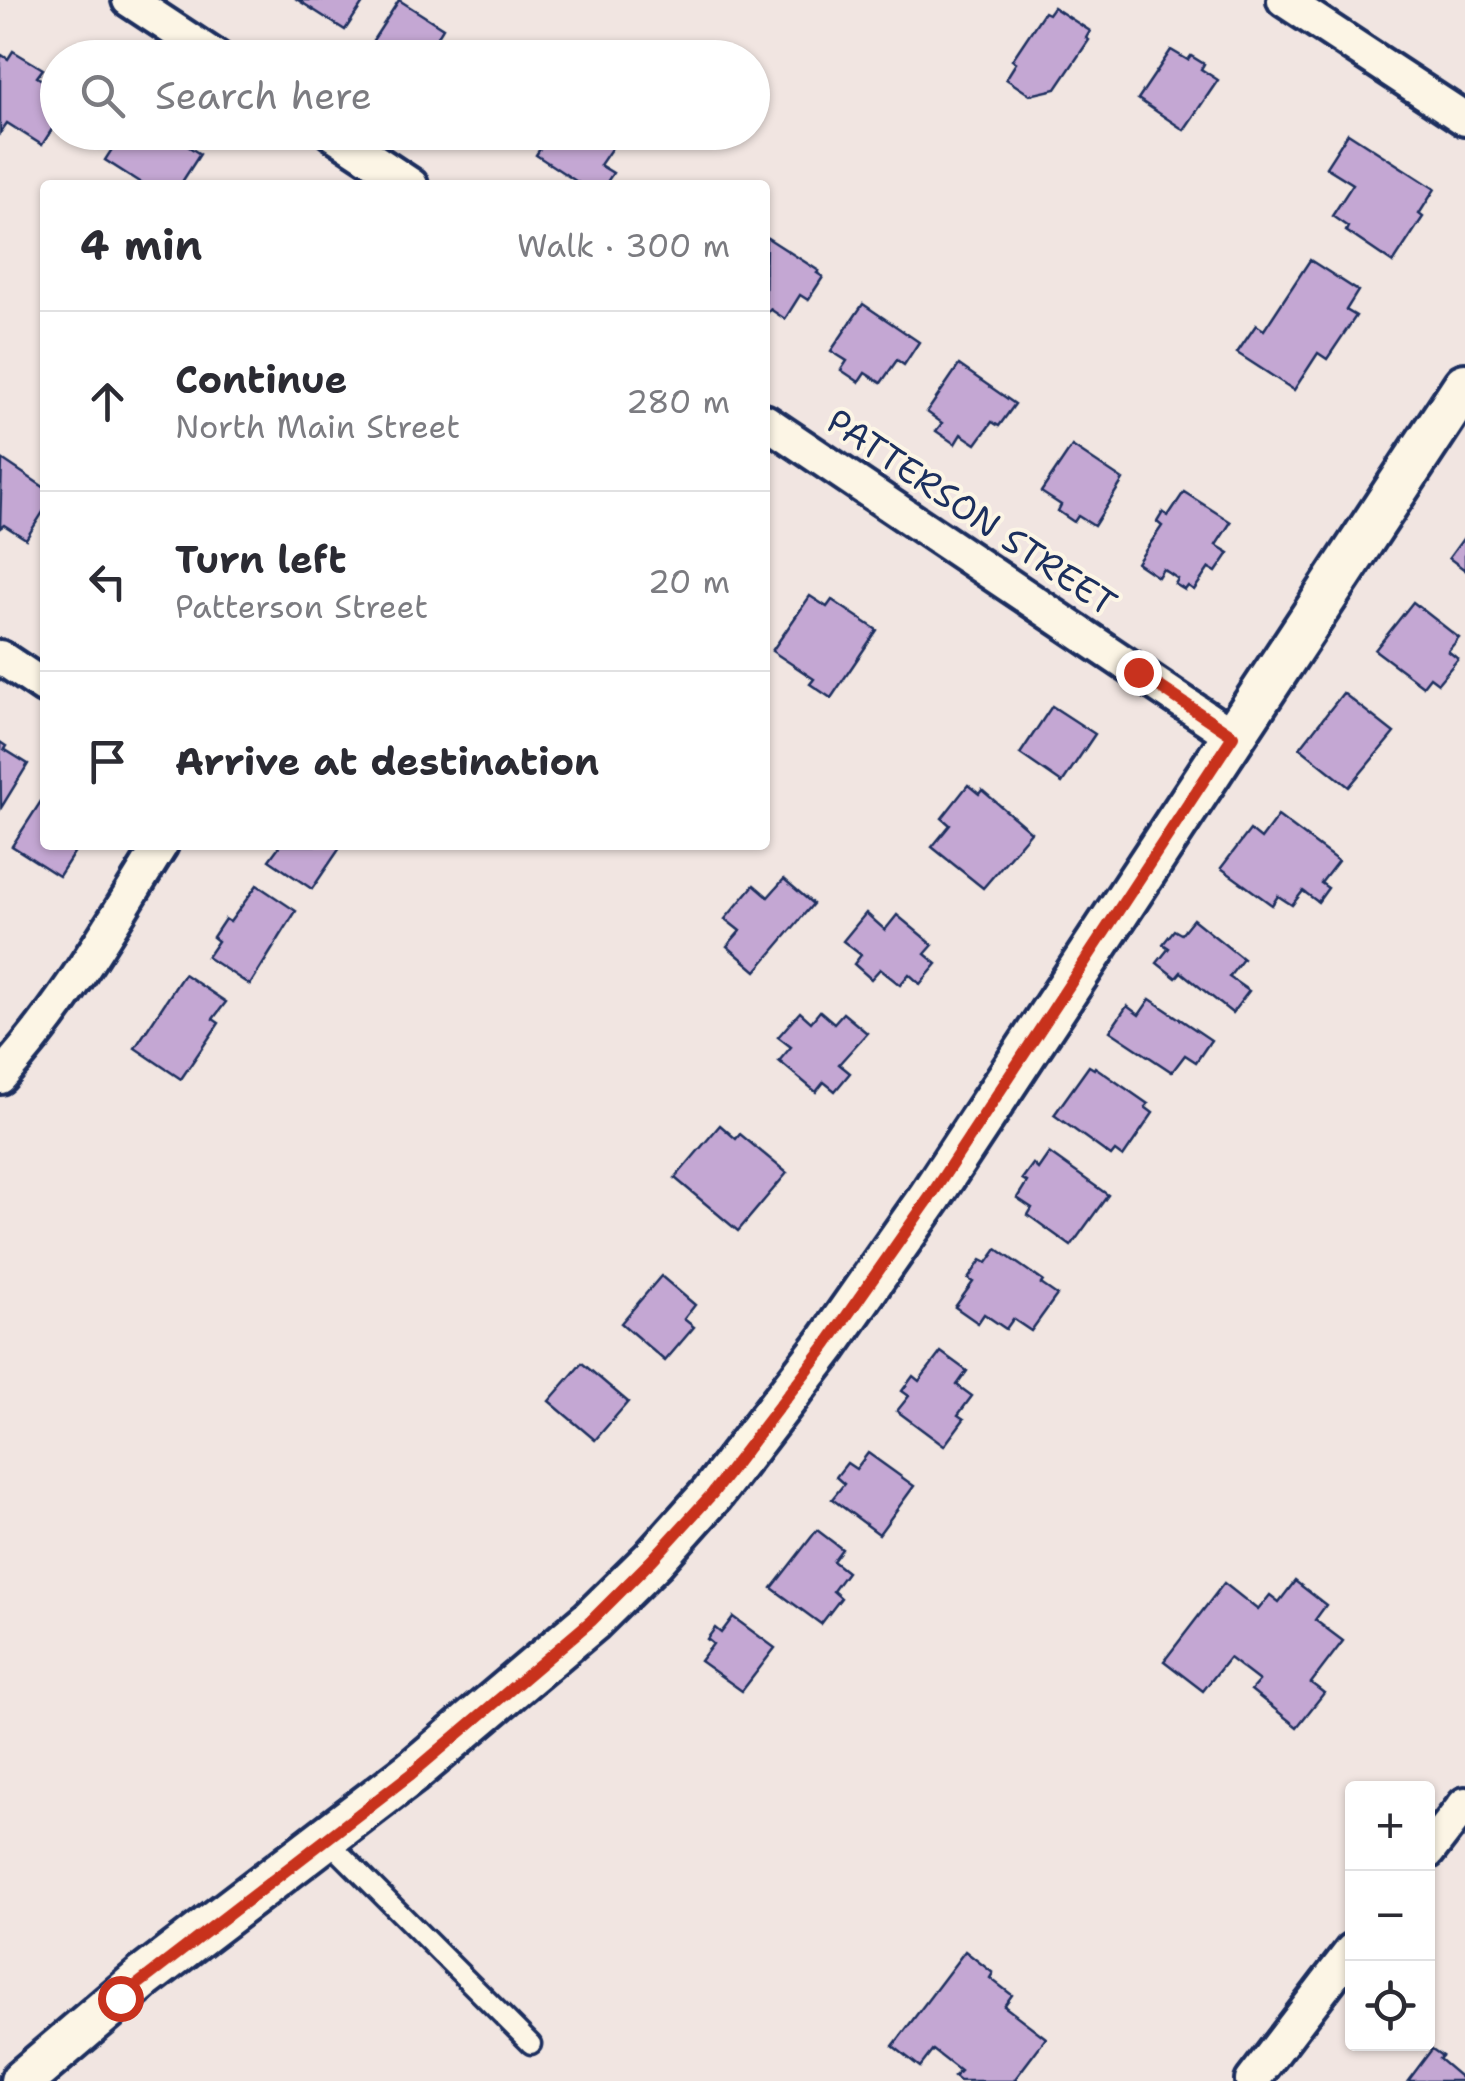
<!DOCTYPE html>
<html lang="en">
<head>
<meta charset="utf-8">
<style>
	body { margin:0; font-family:"Shantell Sans",sans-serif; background:#f7f7f7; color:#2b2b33 }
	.controls { position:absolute; right:30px; bottom:30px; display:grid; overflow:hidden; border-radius:10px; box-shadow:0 2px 8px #0004 }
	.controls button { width:90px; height:90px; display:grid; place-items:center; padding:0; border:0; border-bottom:2px solid #e1e1e2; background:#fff; color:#2b2b33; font:50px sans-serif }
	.stop { position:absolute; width:30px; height:30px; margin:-22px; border:8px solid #c8321e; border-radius:50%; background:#fff }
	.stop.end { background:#c8321e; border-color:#fff; box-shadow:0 2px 10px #0008 }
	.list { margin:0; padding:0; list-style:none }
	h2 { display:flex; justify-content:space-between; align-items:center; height:130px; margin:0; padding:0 40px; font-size:42px }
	h2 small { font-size:32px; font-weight:400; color:#7c7c81 }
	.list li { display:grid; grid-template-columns:65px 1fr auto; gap:30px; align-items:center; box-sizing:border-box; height:180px; padding:0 40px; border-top:2px solid #e1e1e2 }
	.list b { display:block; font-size:38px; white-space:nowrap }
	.list p { margin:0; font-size:32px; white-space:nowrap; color:#7c7c81 }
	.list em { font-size:32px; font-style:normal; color:#7c7c81 }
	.icon { flex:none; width:55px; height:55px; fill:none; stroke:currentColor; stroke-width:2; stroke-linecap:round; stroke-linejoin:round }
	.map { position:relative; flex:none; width:1465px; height:2081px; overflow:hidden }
	.search { position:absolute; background:#fff; box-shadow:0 2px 8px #0004; left:40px; top:40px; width:730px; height:110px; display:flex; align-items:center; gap:25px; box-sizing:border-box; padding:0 35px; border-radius:55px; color:#7c7c81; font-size:38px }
	.panel { position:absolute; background:#fff; box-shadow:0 2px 8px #0004; left:40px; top:180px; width:730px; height:670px; border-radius:10px }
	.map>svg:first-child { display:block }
	.building { fill:#c4a7d3; stroke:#1b2f5e; stroke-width:2.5 }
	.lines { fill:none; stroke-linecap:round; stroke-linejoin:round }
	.service-casing { stroke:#1b2f5e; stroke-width:25 }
	.minor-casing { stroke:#1b2f5e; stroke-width:40 }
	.tertiary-casing { stroke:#1b2f5e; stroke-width:50 }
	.service { stroke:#fcf5e5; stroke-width:18 }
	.minor { stroke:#fcf5e5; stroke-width:32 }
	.tertiary { stroke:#fcf5e5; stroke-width:42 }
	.route { stroke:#c8321e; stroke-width:12 }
	.labels { text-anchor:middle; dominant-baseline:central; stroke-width:8; stroke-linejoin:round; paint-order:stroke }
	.street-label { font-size:35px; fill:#1b2f5e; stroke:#fcf5e5 }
</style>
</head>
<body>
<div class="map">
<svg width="1465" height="2081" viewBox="0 0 1465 2081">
	<rect width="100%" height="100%" fill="#f1e5e1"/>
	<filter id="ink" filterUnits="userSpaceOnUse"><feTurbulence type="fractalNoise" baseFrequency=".01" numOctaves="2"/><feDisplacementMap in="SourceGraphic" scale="20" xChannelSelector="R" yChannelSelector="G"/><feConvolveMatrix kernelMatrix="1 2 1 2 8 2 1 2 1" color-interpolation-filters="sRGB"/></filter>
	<g filter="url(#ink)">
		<g class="building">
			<polygon points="298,0 365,0 345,30"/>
			<polygon points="399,0 443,28 425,58 390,58 370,45"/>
			<polygon points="1053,7 1090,31 1086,38 1089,40 1056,89 1030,95 1006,79 1016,63 1012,60 1044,12 1048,14"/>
			<polygon points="1171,50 1188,60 1191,56 1204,64 1201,69 1218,80 1184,130 1138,99"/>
			<polygon points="13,51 43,69 37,77 58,90 58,120 42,145 7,123 0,133 0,59 2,55 8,59"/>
			<polygon points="123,132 166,132 200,154 180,185 144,185 105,160"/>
			<polygon points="551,132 593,132 613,146 600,165 613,173 605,185 582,185 536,155"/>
			<polygon points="1348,133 1435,189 1419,214 1423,217 1393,263 1346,231 1348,227 1332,216 1353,184 1326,167"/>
			<polygon points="766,237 819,271 817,273 823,277 808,300 800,295 785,319 770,309 765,317"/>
			<polygon points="1310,260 1358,291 1346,310 1356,316 1327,359 1318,353 1294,390 1237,353 1256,325 1264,330"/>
			<polygon points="863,304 919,342 904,365 897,360 881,383 865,373 859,382 841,370 847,361 831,351"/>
			<polygon points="959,365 1015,404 999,426 992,422 976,444 961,434 955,444 936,431 942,423 927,412"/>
			<polygon points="1072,446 1123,480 1094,526 1078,516 1074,522 1058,511 1061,505 1041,492"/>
			<polygon points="2,459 45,488 45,509 26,539 4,525 0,528"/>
			<polygon points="1184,492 1231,522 1216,545 1229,553 1216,572 1209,568 1194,590 1188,586 1185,590 1175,584 1178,579 1163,569 1158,577 1137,563 1162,526 1157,522 1163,512 1168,516"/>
			<polygon points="1465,536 1465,570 1449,558"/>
			<polygon points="810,596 827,607 832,600 877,630 831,698 810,684 814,679 772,651"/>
			<polygon points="1413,602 1459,638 1448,651 1458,659 1438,683 1430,677 1423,686 1375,650"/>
			<polygon points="1343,693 1394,733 1349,787 1300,748"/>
			<polygon points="1052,706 1095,734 1062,783 1020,754"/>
			<polygon points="0,742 6,746 4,749 28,764 1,808"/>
			<polygon points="968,785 979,794 982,790 1031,832 983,888 932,847 950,825 942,818"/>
			<polygon points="45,795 45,845 79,845 59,876 12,846"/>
			<polygon points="1278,816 1338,861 1321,883 1328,888 1318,902 1303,891 1292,905 1278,896 1272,905 1221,868 1250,830 1261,839"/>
			<polygon points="280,845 342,845 312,889 269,860"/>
			<polygon points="784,879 813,904 756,971 727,946 740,931 725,919 754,885 768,897"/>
			<polygon points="257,885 296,911 250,985 207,957 218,941 213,937 225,919 230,922"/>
			<polygon points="866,913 885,930 897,915 933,945 925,954 937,964 920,984 909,974 900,985 880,969 871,979 854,964 861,955 843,941"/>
			<polygon points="1193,919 1243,959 1229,977 1249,991 1232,1013 1181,972 1176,978 1157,963 1169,948 1163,944 1174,930 1181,934"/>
			<polygon points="184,974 226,1002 213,1019 219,1023 181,1079 135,1048"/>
			<polygon points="1150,999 1211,1040 1196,1062 1185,1055 1172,1072 1110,1031 1127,1006 1139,1015"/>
			<polygon points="820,1011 834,1023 843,1013 867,1033 839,1064 850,1073 835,1091 824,1082 816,1092 779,1061 791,1047 778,1037 800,1012 811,1022"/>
			<polygon points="1089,1066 1094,1069 1095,1067 1148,1104 1145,1107 1153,1113 1123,1157 1115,1151 1111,1156 1054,1115"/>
			<polygon points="720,1125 736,1139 740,1134 787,1173 738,1231 675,1178"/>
			<polygon points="1049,1153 1108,1195 1071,1246 1028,1215 1032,1208 1017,1198 1027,1182 1022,1179 1033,1164 1038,1169"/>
			<polygon points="997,1249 1043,1281 1041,1284 1057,1295 1031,1331 1013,1319 1006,1329 984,1314 978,1323 955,1307 973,1282 968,1279 981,1260 987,1263"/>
			<polygon points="661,1276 695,1305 684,1319 694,1327 665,1361 621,1323"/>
			<polygon points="941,1352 967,1371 957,1385 972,1396 958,1415 964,1419 944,1446 897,1411 909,1396 902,1391 913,1376 919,1381"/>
			<polygon points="582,1363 628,1402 595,1440 549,1401"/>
			<polygon points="868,1453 914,1486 879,1534 832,1499 844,1484 836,1477 847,1463 856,1469"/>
			<polygon points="817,1530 842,1549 833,1561 847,1572 833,1591 841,1598 821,1624 772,1588"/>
			<polygon points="1295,1581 1326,1605 1315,1620 1343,1641 1311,1683 1324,1693 1297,1727 1251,1690 1259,1681 1229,1658 1203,1691 1164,1661 1224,1583 1258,1610 1270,1595 1279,1602"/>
			<polygon points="733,1617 775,1648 742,1691 700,1661 713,1644 707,1639 715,1628 721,1633"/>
			<polygon points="965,1951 993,1973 990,1978 1012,1995 1004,2006 1046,2038 1015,2079 1018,2081 959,2081 954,2077 960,2071 933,2050 920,2067 893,2046"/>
			<polygon points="1432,2049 1442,2056 1439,2059 1465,2081 1408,2081"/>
		</g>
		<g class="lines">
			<defs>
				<polyline id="service" points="326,1839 531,2044"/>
				<g id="minor">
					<polyline points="129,0 217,58"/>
					<polyline points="1284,0 1465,119"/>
					<polyline points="331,132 411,185"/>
					<polyline points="765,421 1233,736"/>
					<polyline points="0,657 45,687"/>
					<path d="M 0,1077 C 64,1008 111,924 161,845"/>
					<polyline points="1428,1852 1465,1804"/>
					<polyline points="1252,2081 1352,1950"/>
				</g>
				<polyline id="tertiary" points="22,2081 144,1977 411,1773 591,1621 653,1560 712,1494 827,1344 930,1197 1465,385"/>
			</defs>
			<use href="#service" class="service-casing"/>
			<use href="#minor" class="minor-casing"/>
			<use href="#tertiary" class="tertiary-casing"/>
			<use href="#service" class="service"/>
			<use href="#minor" class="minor"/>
			<use href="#tertiary" class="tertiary"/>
		</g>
	</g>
	<g class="lines" filter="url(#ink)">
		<polyline class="route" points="120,1998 411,1774 591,1621 652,1560 712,1494 827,1344 930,1197 1233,736 1138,672"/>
	</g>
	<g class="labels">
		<g class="street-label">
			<text transform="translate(972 512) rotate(34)">PATTERSON STREET</text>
		</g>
	</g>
</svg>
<div class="controls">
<button>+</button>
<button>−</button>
<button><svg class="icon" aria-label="locate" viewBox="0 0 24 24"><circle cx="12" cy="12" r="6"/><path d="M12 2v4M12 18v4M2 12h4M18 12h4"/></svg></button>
</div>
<div class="stop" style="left:120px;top:1998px"></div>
<div class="stop end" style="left:1138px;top:672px"></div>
<div class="search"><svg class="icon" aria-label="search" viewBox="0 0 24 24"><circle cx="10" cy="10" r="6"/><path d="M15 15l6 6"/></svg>Search here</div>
<section class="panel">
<h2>4 min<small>Walk · 300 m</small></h2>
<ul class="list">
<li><svg class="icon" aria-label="ahead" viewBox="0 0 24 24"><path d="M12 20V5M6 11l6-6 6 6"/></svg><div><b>Continue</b><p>North Main Street</p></div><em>280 m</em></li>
<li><svg class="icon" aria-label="left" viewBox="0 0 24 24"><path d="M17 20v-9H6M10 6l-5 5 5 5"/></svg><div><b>Turn left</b><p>Patterson Street</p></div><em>20 m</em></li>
<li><svg class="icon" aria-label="arrive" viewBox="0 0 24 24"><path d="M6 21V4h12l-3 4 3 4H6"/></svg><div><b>Arrive at destination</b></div></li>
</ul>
</section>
</div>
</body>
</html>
